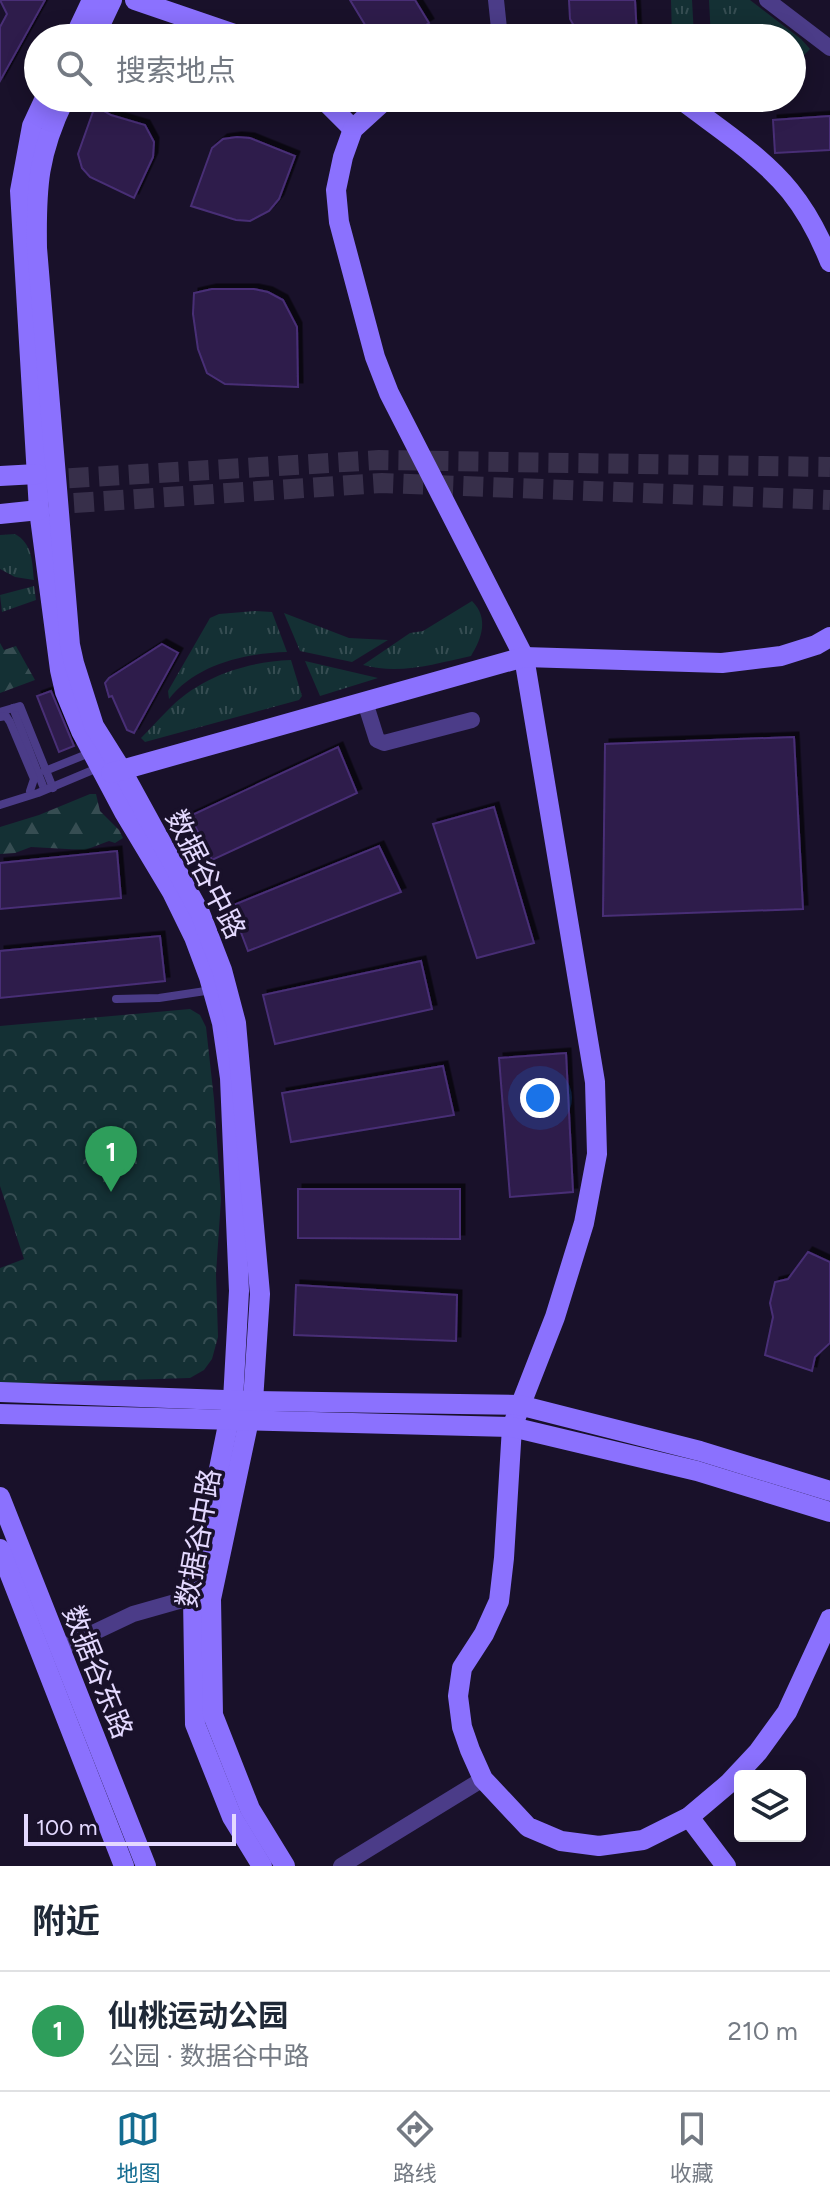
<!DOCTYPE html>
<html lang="zh">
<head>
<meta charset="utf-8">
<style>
	body { margin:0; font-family:Figtree,"Noto Sans SC",sans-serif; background:#f6f6f7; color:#1f2937 }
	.controls { position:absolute; right:24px; bottom:24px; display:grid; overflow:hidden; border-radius:8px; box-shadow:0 4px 20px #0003 }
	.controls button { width:72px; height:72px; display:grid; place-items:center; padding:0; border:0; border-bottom:2px solid #e0e1e3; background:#fff; color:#1f2937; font:40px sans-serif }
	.scale { position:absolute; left:24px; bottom:20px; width:212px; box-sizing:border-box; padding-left:8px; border:4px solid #e4d9ff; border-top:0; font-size:22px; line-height:28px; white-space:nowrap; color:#e4d9ff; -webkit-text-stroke:6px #19112a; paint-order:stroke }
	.you { position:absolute; left:540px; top:1098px; width:28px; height:28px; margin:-20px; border:6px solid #fff; border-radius:50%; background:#1a73e8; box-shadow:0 0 0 12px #1a73e833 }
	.badge { display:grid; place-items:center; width:52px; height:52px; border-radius:50%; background:#146c91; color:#fff; font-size:26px; font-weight:700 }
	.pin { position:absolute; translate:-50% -66px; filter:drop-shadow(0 2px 4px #0008) }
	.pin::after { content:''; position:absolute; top:42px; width:28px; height:24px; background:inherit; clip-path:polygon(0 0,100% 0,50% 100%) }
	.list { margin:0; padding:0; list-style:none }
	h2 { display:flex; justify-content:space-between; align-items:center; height:104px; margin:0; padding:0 32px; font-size:34px }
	h2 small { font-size:26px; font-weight:400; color:#747a83 }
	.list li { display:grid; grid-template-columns:52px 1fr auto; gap:24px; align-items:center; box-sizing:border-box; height:120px; padding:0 32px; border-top:2px solid #e0e1e3 }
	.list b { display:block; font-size:30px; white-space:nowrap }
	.list p { margin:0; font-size:26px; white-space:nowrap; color:#747a83 }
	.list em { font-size:26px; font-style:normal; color:#747a83 }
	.icon { flex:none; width:44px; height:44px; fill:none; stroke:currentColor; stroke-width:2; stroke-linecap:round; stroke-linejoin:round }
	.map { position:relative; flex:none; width:830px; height:1866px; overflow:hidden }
	.search { position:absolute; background:#fff; box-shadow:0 4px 20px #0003; left:24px; right:24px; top:24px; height:88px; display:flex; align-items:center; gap:20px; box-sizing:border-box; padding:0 28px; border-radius:44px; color:#747a83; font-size:30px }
	.sheet { height:224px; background:#fff }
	nav { display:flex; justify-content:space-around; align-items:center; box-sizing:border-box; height:112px; border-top:2px solid #e0e1e3; background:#fff; font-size:22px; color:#747a83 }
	nav a { display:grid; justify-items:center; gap:4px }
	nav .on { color:#146c91 }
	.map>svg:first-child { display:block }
	.grass { fill:url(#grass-tufts) }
	.forest { fill:url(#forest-firs) }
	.park { fill:url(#park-crowns) }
	.building { fill:#2d1d4b; stroke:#482f76; stroke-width:2; filter:url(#shadow) }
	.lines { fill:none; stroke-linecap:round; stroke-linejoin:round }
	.primary-tunnel { stroke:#372f4a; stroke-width:20; stroke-dasharray:20 10; stroke-linecap:butt }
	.lane { stroke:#4b3c88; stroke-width:8 }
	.street { stroke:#4b3c88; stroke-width:16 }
	.secondary { stroke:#8b71fe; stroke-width:20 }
	.labels { text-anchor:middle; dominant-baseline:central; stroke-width:7; stroke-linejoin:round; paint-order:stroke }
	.street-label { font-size:28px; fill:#e4d9ff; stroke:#19112a }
</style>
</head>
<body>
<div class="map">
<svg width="830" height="1866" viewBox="0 0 830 1866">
	<defs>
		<pattern id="grass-tufts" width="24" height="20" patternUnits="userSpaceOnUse" patternTransform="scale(2)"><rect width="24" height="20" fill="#143034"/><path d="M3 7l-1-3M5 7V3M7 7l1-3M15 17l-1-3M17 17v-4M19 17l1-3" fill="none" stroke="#364d52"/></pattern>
		<pattern id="forest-firs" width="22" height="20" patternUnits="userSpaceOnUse" patternTransform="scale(2)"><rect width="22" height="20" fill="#143034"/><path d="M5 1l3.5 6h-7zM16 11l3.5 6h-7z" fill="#364d52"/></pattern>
		<pattern id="park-crowns" width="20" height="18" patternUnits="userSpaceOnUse" patternTransform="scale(2)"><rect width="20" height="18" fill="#143034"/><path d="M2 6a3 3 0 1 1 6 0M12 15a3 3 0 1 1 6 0" fill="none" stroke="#364d52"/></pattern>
		<filter id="shadow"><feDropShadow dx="4.5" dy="-4.5" stdDeviation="0" flood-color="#0009"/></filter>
	</defs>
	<rect width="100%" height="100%" fill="#19112a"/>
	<g class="grass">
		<polygon points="671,0 692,0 694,36 672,37"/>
		<polygon points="709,0 750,0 801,39 810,49 804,55 792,56 792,38 711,38"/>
		<path d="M 15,534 C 33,544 32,562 34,580 L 15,577 L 0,569 L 0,535 Z"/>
		<polygon points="34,586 36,600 2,612 0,595"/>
		<path d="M 472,601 C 489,618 482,638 471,656 C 434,664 400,675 363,665 L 410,633 L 423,631 Z"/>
		<path d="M 255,611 L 272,612 L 287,652 C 246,653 196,664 169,699 L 168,691 L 210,618 L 219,614 Z"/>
		<polygon points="284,613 349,638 388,640 352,662 300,651"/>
		<path d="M 291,660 L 302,696 L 299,700 L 145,742 L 141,738 C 150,729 158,720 167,711 C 199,677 245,662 291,660 Z"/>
		<polygon points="305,661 378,678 320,696"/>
	</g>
	<g class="forest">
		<polygon points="0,643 4,650 16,646 35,680 0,693"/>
		<polygon points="90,794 96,794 100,811 119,830 123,838 115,843 109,841 85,850 31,847 15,853 0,854 0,827 39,815"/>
	</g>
	<polygon class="park" points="190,1009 200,1015 206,1027 214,1099 221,1199 216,1274 218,1337 212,1359 204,1370 190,1378 0,1384 0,1268 24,1259 0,1186 0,1026"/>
	<g class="building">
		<polygon points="0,0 45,0 0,81 0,27 7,14"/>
		<polygon points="350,0 415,0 429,23 405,38 373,38"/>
		<polygon points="569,0 635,0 637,37 588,38 578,33 570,19"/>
		<polygon points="95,106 111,115 145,125 154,142 153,157 134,198 90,177 82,168 78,154"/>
		<polygon points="830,116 830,150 775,153 773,120"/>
		<polygon points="237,137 250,138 295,156 279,199 269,211 250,221 236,220 191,206 212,148 223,139"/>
		<polygon points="212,289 254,289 268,292 283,300 297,327 298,387 225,384 207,373 198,349 193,314 194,293"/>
		<polygon points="162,644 178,653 134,733 127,730 112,696 109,697 105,683 109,678"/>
		<polygon points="51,691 74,746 59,752 37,696"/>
		<polygon points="794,737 803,909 603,916 605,744"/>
		<polygon points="338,747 357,793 212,860 190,816"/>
		<polygon points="494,807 534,943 477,958 433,824"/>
		<polygon points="379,846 401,892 248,951 231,906"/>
		<polygon points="117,851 121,898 0,909 0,863"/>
		<polygon points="160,936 165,981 0,998 0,951"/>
		<polygon points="421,961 432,1009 275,1044 263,995"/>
		<polygon points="566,1053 573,1192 510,1197 499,1058"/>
		<polygon points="443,1066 454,1115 291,1142 282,1093"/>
		<polygon points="298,1189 460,1189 460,1239 298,1238"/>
		<polygon points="808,1252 830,1262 830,1343 815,1357 812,1371 765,1355 773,1317 770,1303 775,1282 788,1279"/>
		<polygon points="296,1285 457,1295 456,1341 294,1335"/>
	</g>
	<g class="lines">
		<g class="primary-tunnel">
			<polyline points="39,480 379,460 830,467"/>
			<polyline points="44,505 382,483 830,500"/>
		</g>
		<g class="lane">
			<polyline points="13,708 43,786"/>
			<polyline points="0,712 20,706 53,788"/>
			<polyline points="0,717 6,716 10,722 34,779 30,791"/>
			<polyline points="45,771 92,752"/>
			<polyline points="0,805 38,793 100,767"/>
			<polyline points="116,999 159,998 212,990"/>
		</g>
		<g class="street">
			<polyline points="496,0 500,38"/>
			<polyline points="767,0 830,48"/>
			<polyline points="365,702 377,740 384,743 472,720"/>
			<polyline points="59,1649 133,1614 193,1597"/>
			<polyline points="341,1866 483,1779"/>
		</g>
		<g class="secondary">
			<polyline points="135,0 246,38"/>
			<polyline points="74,38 92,0"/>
			<polyline points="94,38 112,0"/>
			<polyline points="45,98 32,126 20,191 39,510 60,670 65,692 81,731 124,812 172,892 194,937 209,977 222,1023 230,1078 239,1291 233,1400 193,1597 195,1724 232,1817 262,1866"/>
			<path d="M 65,98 C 38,153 36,187 37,248 L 70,645 L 74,663 L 94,726 L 121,769 L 200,913 L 222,970 L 236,1023 L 260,1294 L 253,1401 L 211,1599 L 213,1715 L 250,1809 L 285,1866"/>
			<polyline points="322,98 353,129"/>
			<polyline points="387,98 353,129 343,157 336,190 339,222 375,357 389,393 524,657 595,1082 597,1154 584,1223 555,1317 512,1427 504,1558 499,1601 484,1634 462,1668 458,1696 462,1727 470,1750 483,1779 528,1827 561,1841 599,1846 643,1840 689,1817 728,1784 758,1752 787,1712 830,1619"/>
			<path d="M 679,98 C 716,127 760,154 790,191 C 807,212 820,237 830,262"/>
			<polyline points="0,476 37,474"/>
			<polyline points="0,514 39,510"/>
			<polyline points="111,773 524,657 722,663 781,656 816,645 830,637"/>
			<polyline points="0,1392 253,1401 519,1405 700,1451 830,1491"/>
			<polyline points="0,1414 512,1427 697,1471 830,1512"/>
			<polyline points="0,1497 146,1866"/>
			<polyline points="0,1549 124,1866"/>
			<polyline points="689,1817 726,1866"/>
		</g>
	</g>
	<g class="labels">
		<g class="street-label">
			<text transform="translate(206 874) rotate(63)">数据谷中路</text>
			<text transform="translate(198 1538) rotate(-80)">数据谷中路</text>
			<text transform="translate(98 1672) rotate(68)">数据谷东路</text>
		</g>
	</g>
</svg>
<div class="controls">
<button><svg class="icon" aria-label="layers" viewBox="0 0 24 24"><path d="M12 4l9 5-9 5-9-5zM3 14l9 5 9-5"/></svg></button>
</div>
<div class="scale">100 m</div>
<div class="you"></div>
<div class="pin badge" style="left:111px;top:1192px;background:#2e9e5b">1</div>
<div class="search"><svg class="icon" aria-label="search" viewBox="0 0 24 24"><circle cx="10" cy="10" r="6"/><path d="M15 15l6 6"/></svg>搜索地点</div>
</div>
<section class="sheet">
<h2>附近<small></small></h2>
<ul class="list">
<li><span class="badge" style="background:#2e9e5b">1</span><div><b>仙桃运动公园</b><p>公园 · 数据谷中路</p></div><em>210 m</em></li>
</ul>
</section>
<nav>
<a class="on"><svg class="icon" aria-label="map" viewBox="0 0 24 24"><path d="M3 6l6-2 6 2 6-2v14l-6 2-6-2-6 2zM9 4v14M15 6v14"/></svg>地图</a>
<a><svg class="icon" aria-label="directions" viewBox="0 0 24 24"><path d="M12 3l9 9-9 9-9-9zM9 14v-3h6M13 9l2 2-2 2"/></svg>路线</a>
<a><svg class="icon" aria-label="saved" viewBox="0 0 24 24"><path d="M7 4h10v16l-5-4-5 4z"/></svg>收藏</a>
</nav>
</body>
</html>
